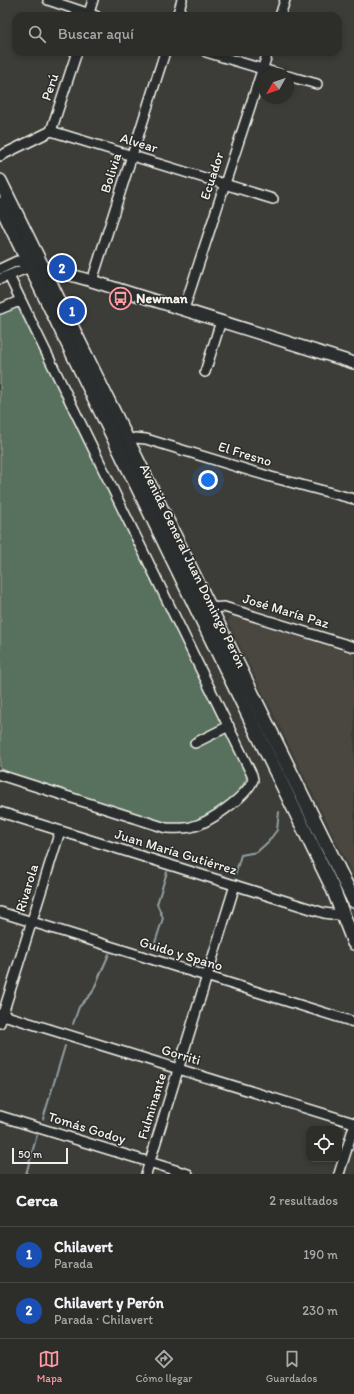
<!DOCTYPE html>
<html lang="es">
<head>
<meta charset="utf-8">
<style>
	body { margin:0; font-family:Itim,sans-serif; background:#353532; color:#f1f3f6 }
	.controls { position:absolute; right:12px; bottom:12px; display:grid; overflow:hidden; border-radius:8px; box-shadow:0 2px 6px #0003 }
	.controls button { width:36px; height:36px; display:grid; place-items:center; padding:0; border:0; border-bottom:1px solid #484947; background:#2d2d2a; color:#f1f3f6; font:20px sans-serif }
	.compass { position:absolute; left:258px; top:68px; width:36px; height:36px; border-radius:50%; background:#2d2d2a; box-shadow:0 2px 6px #0003; rotate:230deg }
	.scale { position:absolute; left:12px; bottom:10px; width:56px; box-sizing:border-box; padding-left:4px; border:2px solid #f4f1e8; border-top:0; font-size:11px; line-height:14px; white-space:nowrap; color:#f4f1e8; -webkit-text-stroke:3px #2a2d2e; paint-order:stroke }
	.you { position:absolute; left:208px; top:480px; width:14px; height:14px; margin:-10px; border:3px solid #fff; border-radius:50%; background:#1a73e8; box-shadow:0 0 0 6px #1a73e833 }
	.badge { display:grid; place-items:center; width:26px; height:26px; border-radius:50%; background:#ff9aa2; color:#fff; font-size:13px; font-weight:700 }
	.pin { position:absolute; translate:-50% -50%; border:2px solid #fff; box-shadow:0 1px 4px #0006 }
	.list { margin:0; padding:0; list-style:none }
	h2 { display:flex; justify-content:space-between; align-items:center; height:52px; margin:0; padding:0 16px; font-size:17px }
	h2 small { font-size:13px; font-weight:400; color:#a7a8a8 }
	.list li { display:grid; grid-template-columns:26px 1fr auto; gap:12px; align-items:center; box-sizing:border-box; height:56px; padding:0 16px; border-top:1px solid #484947 }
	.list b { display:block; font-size:15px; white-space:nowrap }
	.list p { margin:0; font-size:13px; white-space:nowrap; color:#a7a8a8 }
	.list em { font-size:13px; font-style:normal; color:#a7a8a8 }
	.icon { flex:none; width:22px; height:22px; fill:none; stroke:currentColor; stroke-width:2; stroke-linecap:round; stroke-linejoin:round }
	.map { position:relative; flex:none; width:354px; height:1174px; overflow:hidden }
	.search { position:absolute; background:#2d2d2a; box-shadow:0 2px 6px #0003; left:12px; right:12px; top:12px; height:44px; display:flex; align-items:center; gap:10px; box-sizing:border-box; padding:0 14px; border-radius:12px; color:#a7a8a8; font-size:15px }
	.sheet { height:164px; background:#2d2d2a }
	nav { display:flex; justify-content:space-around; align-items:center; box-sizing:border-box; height:56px; border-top:1px solid #484947; background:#2d2d2a; font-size:11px; color:#a7a8a8 }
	nav a { display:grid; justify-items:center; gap:2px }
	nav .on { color:#ff9aa2 }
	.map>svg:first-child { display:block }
	.built { fill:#49463f }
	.green { fill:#58715e; stroke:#a6b1a3 }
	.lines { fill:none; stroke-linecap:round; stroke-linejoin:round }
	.stream { stroke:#92a0a3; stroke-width:2 }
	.minor-casing { stroke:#f4f1e8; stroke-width:12 }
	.tertiary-casing { stroke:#f4f1e8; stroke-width:14 }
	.secondary-casing { stroke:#f4f1e8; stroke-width:16 }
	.minor { stroke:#2a2d2e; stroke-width:9 }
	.tertiary { stroke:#2a2d2e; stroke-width:11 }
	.secondary { stroke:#2a2d2e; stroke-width:13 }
	.labels { text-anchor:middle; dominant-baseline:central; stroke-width:3; stroke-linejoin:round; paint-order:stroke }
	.street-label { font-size:14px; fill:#f4f1e8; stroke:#2a2d2e }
	.poi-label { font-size:14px; font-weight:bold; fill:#f4f1e8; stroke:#2a2d2e; text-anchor:start }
</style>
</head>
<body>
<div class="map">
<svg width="354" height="1174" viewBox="0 0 354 1174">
	<rect width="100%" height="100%" fill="#3c3c38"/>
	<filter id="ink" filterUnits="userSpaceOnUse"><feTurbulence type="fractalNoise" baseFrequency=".025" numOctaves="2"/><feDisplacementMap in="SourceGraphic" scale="8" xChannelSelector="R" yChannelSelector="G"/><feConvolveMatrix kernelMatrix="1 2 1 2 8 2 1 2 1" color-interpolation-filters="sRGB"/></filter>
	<g filter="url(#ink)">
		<polygon class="built" points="234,616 354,654 354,877 228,622 230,617"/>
		<path class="green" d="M 17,306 L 20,307 L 247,773 C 246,790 215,815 200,820 C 188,825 175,826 163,825 L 0,772 L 0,312 Z"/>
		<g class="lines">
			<g class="stream">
				<polyline points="235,875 241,855 257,852 268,842 277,830 279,812"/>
				<polyline points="153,949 163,918 157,904 167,872"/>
				<polyline points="73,1024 79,1007 92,993 109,954"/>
				<polyline points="43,1119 65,1046"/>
				<polyline points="26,1174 37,1135"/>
			</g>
			<defs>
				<g id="minor">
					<polyline points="48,0 96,16"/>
					<polyline points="88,16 93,0"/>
					<polyline points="177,16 182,0"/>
					<polyline points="280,16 285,0"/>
					<polyline points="206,52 279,74"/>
					<polyline points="288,76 317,84"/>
					<polyline points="51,131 77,52"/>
					<polyline points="0,156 51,131 273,199"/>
					<polyline points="0,269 17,261 29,264 25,269 0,279"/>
					<polyline points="92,281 165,52"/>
					<polyline points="0,309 17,302 22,303"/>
					<polyline points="184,309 268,52"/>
					<polyline points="205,372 221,321"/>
					<polyline points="127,440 135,438 146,439 271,477 354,499"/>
					<polyline points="210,608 224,607 354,647"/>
					<polyline points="195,743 229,726"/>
					<path d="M 0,775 L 166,828 C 175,828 183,829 191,827 C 209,823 246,797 253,780 L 252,775 L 9,276"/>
					<polyline points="0,812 324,913 345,916"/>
					<polyline points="0,912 354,1022"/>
					<polyline points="0,1014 354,1123"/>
					<polyline points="0,1023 60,831"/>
					<polyline points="0,1116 188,1174"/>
					<polyline points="146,1174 235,885"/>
					<polyline points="339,1174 354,1126"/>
				</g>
				<polyline id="tertiary" points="36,265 92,281 354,363"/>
				<g id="secondary">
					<polyline points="0,181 354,901"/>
					<polyline points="0,204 333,889 354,943"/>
				</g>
			</defs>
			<use href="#minor" class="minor-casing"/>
			<use href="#tertiary" class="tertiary-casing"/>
			<use href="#secondary" class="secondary-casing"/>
			<use href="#minor" class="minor"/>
			<use href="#tertiary" class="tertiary"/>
			<use href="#secondary" class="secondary"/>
		</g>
	</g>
	<defs>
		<symbol id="bus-ring" viewBox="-11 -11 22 22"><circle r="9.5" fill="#2a2d2e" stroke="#ff9aa2" stroke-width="1.5"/><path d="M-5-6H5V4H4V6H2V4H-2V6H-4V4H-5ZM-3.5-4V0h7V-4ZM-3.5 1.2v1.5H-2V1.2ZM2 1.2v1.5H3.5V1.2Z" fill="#ff9aa2"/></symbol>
	</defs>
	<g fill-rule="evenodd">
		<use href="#bus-ring" x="108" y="286" width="25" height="25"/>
	</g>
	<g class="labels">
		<g class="street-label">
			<text transform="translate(50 87) rotate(-72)">Perú</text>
			<text transform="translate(139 143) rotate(17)">Alvear</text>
			<text transform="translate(111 173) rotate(-72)">Bolivia</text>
			<text transform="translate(212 176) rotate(-72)">Ecuador</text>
			<text transform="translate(245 454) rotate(17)">El Fresno</text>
			<text transform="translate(193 566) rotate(64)">Avenida General Juan Domingo Perón</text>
			<text transform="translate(286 611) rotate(17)">José María Paz</text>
			<text transform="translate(176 852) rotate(17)">Juan María Gutiérrez</text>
			<text transform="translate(27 888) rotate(-73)">Rivarola</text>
			<text transform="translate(181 954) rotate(17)">Guido y Spano</text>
			<text transform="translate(181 1055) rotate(17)">Gorriti</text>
			<text transform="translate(152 1106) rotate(-73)">Fulminante</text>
			<text transform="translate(87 1128) rotate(17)">Tomás Godoy</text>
		</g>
		<g class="poi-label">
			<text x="136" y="298">Newman</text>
		</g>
	</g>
</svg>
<div class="controls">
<button><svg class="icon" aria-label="locate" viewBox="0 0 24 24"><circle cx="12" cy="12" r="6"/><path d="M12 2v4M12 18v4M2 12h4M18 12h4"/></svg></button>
</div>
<svg class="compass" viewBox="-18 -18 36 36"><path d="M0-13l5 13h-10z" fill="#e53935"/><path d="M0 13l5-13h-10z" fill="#a7a8a8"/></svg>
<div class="scale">50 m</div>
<div class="you"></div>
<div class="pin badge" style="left:72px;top:311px;background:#1a4fb4">1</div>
<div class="pin badge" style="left:62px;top:268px;background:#1a4fb4">2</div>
<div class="search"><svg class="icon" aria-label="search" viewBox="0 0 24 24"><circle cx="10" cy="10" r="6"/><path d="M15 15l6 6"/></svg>Buscar aquí</div>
</div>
<section class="sheet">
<h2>Cerca<small>2 resultados</small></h2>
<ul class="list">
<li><span class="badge" style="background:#1a4fb4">1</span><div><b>Chilavert</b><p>Parada</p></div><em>190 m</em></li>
<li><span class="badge" style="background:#1a4fb4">2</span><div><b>Chilavert y Perón</b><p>Parada · Chilavert</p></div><em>230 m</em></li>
</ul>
</section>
<nav>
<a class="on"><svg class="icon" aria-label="map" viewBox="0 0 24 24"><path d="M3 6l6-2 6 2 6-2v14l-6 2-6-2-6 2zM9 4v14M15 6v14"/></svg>Mapa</a>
<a><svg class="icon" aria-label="directions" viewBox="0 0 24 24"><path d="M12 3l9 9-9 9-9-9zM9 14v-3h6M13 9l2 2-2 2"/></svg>Cómo llegar</a>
<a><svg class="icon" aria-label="saved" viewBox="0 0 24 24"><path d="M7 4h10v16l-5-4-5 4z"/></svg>Guardados</a>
</nav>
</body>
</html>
